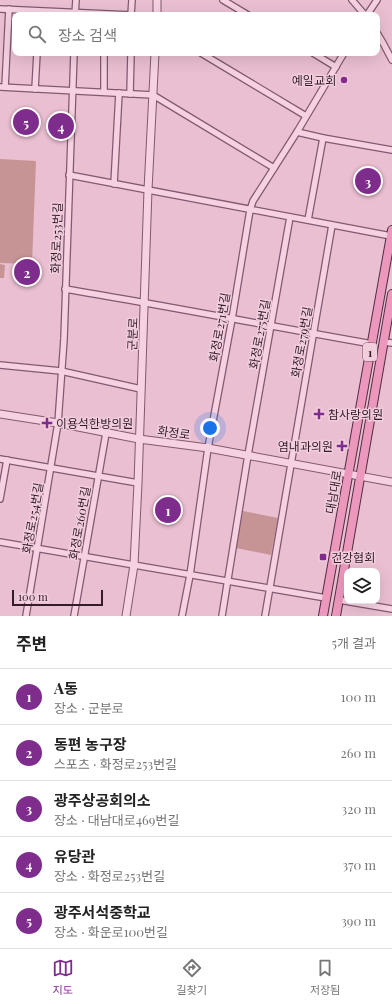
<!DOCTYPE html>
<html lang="ko">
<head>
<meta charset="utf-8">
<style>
	body { margin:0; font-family:"Playfair Display","Noto Sans KR",serif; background:#f2f2f2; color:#222 }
	.controls { position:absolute; right:12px; bottom:12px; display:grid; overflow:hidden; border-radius:8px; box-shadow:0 4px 16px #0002 }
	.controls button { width:36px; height:36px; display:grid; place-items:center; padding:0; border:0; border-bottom:1px solid #e0e0e0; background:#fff; color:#222; font:20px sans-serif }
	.scale { position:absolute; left:12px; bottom:10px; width:91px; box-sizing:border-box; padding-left:4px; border:2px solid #321c2a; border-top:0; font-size:11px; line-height:14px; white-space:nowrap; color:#321c2a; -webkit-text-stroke:3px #f2cedd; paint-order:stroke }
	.you { position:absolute; left:210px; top:428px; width:14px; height:14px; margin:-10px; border:3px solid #fff; border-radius:50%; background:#1a73e8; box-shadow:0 0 0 6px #1a73e833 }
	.badge { display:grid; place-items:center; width:26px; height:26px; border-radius:50%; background:#7f2d8c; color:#fff; font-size:13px; font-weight:700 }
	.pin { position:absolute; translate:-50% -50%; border:2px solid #fff; box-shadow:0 1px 4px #0006 }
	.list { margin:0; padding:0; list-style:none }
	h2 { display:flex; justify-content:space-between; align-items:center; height:52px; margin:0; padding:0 16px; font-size:17px }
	h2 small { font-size:13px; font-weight:400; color:#767676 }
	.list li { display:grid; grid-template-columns:26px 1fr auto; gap:12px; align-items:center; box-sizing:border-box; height:56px; padding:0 16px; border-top:1px solid #e0e0e0 }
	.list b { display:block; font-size:15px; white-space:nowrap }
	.list p { margin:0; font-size:13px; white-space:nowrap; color:#767676 }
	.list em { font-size:13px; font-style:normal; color:#767676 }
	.icon { flex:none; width:22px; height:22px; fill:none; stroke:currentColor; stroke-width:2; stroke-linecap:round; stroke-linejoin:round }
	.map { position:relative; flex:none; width:392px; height:616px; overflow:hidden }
	.search { position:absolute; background:#fff; box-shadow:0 4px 16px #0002; left:12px; right:12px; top:12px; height:44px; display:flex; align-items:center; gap:10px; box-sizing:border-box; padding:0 14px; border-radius:8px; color:#767676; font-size:15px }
	.sheet { height:332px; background:#fff }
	nav { display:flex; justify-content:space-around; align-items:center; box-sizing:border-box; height:56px; border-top:1px solid #e0e0e0; background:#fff; font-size:11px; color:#767676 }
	nav a { display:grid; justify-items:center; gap:2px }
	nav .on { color:#7f2d8c }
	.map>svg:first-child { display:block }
	.green { fill:#c79495 }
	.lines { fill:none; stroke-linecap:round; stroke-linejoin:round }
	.minor-casing { stroke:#815971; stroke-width:8 }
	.tertiary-casing { stroke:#815971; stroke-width:9 }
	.primary-casing { stroke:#4f2d43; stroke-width:10 }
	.minor { stroke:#f6d1e1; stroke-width:5.5 }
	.tertiary { stroke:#f6d1e1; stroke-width:7 }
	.primary { stroke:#ec98bd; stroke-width:8 }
	.poi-dot { fill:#7f2d8c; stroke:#f2cedd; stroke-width:1.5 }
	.labels { text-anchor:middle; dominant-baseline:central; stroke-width:3; stroke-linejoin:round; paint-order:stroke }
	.shield { fill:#f2cedd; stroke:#6c5160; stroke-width:1 }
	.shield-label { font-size:11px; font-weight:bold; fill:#321c2a }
	.poi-label { font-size:12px; fill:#321c2a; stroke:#f2cedd; text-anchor:start }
	.street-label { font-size:12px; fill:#321c2a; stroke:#f2cedd }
</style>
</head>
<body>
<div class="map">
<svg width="392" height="616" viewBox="0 0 392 616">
	<rect width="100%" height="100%" fill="#eabfd1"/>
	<g class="green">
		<polygon points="0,159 36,161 32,264 0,263"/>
		<polygon points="0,264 5,265 4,278 0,278"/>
		<polygon points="14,265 41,266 40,279 13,278"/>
		<polygon points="243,511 278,518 271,555 236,548"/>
	</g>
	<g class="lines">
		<defs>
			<g id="minor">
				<polyline points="223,0 248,15"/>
				<polyline points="352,0 365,15"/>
				<polyline points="0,9 131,15"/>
				<polyline points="75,15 76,0"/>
				<polyline points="131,15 132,0"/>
				<polyline points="367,15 377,0"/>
				<polyline points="377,33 383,43 392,60"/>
				<polyline points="201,53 306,116"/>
				<polyline points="313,53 336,67"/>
				<polyline points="0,87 153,95 274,168"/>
				<polyline points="5,87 9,9"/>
				<polyline points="35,89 37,53"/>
				<polyline points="104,92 104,53"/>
				<polyline points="130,94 131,53"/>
				<polyline points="297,132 323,138 392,150"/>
				<polyline points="69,175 391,236"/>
				<polyline points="114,184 119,93"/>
				<polyline points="308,220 323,138"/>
				<path d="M 65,289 C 168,306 269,326 372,344"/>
				<polyline points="384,342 392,343"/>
				<polyline points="0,365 61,371 141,389"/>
				<polyline points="0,459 138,483"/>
				<polyline points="0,499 7,460"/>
				<polyline points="0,542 326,598"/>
				<polyline points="339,600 392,609"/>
				<polyline points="26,616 58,423 64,339 74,53"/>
				<polyline points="74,616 106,433"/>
				<polyline points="182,616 190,575 208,448 232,319 250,210 253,201 297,132 344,53"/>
				<polyline points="222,616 248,455 290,217"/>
				<polyline points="265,616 332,225"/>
			</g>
			<g id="tertiary">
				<polyline points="157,15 157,0"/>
				<polyline points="0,414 58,423 139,439 208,448 392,482"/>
				<polyline points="126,616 134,565 138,483 148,190 155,53"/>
			</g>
			<g id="primary">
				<polyline points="323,616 392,230"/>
				<polyline points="336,616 392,294"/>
			</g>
		</defs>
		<use href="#minor" class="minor-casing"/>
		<use href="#tertiary" class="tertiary-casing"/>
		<use href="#primary" class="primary-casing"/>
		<use href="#minor" class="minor"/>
		<use href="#tertiary" class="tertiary"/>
		<use href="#primary" class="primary"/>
	</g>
	<g class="poi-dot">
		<circle cx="344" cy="80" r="4"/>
		<path d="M317 408h4v4h4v4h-4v4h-4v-4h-4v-4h4z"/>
		<path d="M45 417h4v4h4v4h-4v4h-4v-4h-4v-4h4z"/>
		<path d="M340 440h4v4h4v4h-4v4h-4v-4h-4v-4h4z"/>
		<rect x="319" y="553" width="8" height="8" rx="2"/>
	</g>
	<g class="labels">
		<rect class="shield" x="363" y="343" width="14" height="18" rx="3"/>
		<g class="shield-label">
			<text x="370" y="352">1</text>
		</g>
		<g class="poi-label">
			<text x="336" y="80" text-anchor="end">예일교회</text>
			<text x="328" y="414">참사랑의원</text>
			<text x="56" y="423">이용석한방의원</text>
			<text x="333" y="446" text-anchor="end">염내과의원</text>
			<text x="331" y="557">건강협회</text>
		</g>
		<g class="street-label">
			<text transform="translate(56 238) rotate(-88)">화정로253번길</text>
			<text transform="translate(219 327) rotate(-80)">화정로271번길</text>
			<text transform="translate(132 334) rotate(-88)">군분로</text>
			<text transform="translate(259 334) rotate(-80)">화정로275번길</text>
			<text transform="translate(301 342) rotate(-80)">화정로279번길</text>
			<text transform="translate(174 432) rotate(8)">화정로</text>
			<text transform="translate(333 492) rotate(-80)">대남대로</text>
			<text transform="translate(32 518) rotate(-80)">화정로254번길</text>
			<text transform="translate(79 523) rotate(-80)">화정로260번길</text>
		</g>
	</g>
</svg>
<div class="controls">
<button><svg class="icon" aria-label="layers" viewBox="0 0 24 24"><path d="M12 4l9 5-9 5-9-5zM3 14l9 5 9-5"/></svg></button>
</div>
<div class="scale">100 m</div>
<div class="you"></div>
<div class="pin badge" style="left:168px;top:510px">1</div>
<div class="pin badge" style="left:27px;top:272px">2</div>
<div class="pin badge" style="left:368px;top:181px">3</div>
<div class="pin badge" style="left:61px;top:126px">4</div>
<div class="pin badge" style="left:26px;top:122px">5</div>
<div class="search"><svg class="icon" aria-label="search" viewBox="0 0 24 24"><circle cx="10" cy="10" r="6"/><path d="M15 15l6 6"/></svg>장소 검색</div>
</div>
<section class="sheet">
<h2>주변<small>5개 결과</small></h2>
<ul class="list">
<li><span class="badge">1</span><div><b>A동</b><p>장소 · 군분로</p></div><em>100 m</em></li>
<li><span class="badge">2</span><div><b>동편 농구장</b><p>스포츠 · 화정로253번길</p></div><em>260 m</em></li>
<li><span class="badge">3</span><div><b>광주상공회의소</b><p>장소 · 대남대로469번길</p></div><em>320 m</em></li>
<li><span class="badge">4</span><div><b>유당관</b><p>장소 · 화정로253번길</p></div><em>370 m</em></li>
<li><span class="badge">5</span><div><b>광주서석중학교</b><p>장소 · 화운로100번길</p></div><em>390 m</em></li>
</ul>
</section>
<nav>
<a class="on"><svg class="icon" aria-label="map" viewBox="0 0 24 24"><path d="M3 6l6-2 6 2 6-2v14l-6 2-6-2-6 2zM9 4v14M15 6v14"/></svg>지도</a>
<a><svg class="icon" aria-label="directions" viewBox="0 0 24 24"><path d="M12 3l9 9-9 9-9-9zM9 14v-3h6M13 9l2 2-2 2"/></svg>길찾기</a>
<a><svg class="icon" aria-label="saved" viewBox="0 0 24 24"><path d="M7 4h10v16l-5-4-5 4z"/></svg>저장됨</a>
</nav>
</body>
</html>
